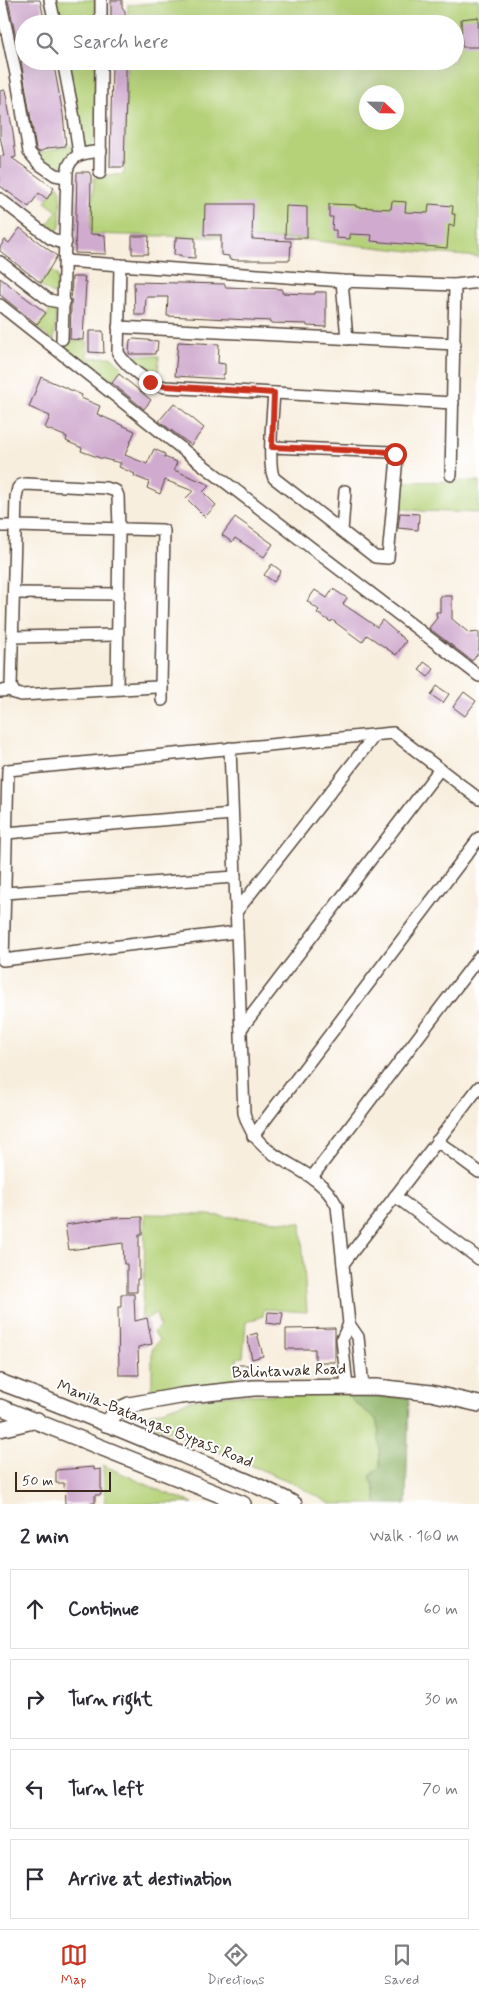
<!DOCTYPE html>
<html lang="en">
<head>
<meta charset="utf-8">
<style>
	body { margin:0; font-family:Mynerve,sans-serif; background:#f2f2f3; color:#2b2b33 }
	.compass { position:absolute; left:359px; top:85px; width:45px; height:45px; border-radius:50%; background:#fff; box-shadow:0 5px 20px #0002; rotate:112deg }
	.scale { position:absolute; left:15px; bottom:12px; width:96px; box-sizing:border-box; padding-left:5px; border:2px solid #3b2a1e; border-top:0; font-size:14px; line-height:18px; white-space:nowrap; color:#3b2a1e; -webkit-text-stroke:4px #fff; paint-order:stroke }
	.stop { position:absolute; width:15px; height:15px; margin:-11px; border:4px solid #c8321e; border-radius:50%; background:#fff }
	.stop.end { background:#c8321e; border-color:#fff; box-shadow:0 1px 5px #0008 }
	.list { margin:0; padding:0; list-style:none }
	h2 { display:flex; justify-content:space-between; align-items:center; height:65px; margin:0; padding:0 20px; font-size:21px }
	h2 small { font-size:16px; font-weight:400; color:#7c7c81 }
	.list li { display:grid; grid-template-columns:32px 1fr auto; gap:15px; align-items:center; box-sizing:border-box; height:80px; margin:0 10px 10px; padding:0 10px; border:1px solid #e1e1e2; border-radius:0px }
	.list b { display:block; font-size:19px; white-space:nowrap }
	.list em { font-size:16px; font-style:normal; color:#7c7c81 }
	.icon { flex:none; width:28px; height:28px; fill:none; stroke:currentColor; stroke-width:2; stroke-linecap:round; stroke-linejoin:round }
	.map { position:relative; flex:none; width:479px; height:1504px; overflow:hidden }
	.search { position:absolute; background:#fff; box-shadow:0 5px 20px #0002; left:15px; right:15px; top:15px; height:55px; display:flex; align-items:center; gap:12px; box-sizing:border-box; padding:0 18px; border-radius:28px; color:#7c7c81; font-size:19px }
	.sheet { height:425px; background:#fff }
	nav { display:flex; justify-content:space-around; align-items:center; box-sizing:border-box; height:70px; border-top:1px solid #e1e1e2; background:#fff; font-size:14px; color:#7c7c81 }
	nav a { display:grid; justify-items:center; gap:2px }
	nav .on { color:#c8321e }
	.map>svg:first-child { display:block }
	.green { fill:#b5d279; stroke:#787e4c; fill-rule:evenodd }
	.forest { fill:#90b469; stroke:#666f44 }
	.building { fill:#d0abcf }
	.lines { fill:none; stroke-linecap:round; stroke-linejoin:round }
	.street-casing { stroke:#57473b; stroke-width:14 }
	.secondary-casing { stroke:#57473b; stroke-width:18 }
	.street { stroke:#fff; stroke-width:11 }
	.secondary { stroke:#fff; stroke-width:15 }
	.route { stroke:#c8321e; stroke-width:6 }
	.labels { text-anchor:middle; dominant-baseline:central; stroke-width:4; stroke-linejoin:round; paint-order:stroke }
	.street-label { font-size:16px; fill:#3b2a1e; stroke:#fff }
</style>
</head>
<body>
<div class="map">
<svg width="479" height="1504" viewBox="0 0 479 1504">
	<rect width="100%" height="100%" fill="#fff"/>
	<filter id="ink" filterUnits="userSpaceOnUse"><feTurbulence type="fractalNoise" baseFrequency=".02" numOctaves="2"/><feDisplacementMap in="SourceGraphic" scale="10" xChannelSelector="R" yChannelSelector="G"/><feConvolveMatrix kernelMatrix="1 2 1 2 8 2 1 2 1" color-interpolation-filters="sRGB"/></filter>
	<filter id="wash" filterUnits="userSpaceOnUse"><feTurbulence type="fractalNoise" baseFrequency=".0096" numOctaves="4" result="noise"/><feDisplacementMap in="SourceGraphic" scale="20" xChannelSelector="R" yChannelSelector="G"/><feGaussianBlur stdDeviation="1.12" result="paint"/><feColorMatrix in="noise" values="0 0 0 0 0 0 0 0 0 0 0 0 0 0 0 0 0 1.4 0 .05"/><feComposite in="paint" operator="in"/></filter>
	<g filter="url(#wash)">
		<rect width="100%" height="100%" fill="#f8eede"/>
		<g class="green">
			<polygon points="54,0 95,0 95,24 59,24"/>
			<path d="M 192,0 L 479,0 L 479,257 L 419,252 L 308,240 L 90,234 L 94,178 L 124,174 L 127,61 L 455,61 L 455,24 L 127,24 L 128,5 ZM 366,92 L 396,92 L 396,122 L 366,122 Z"/>
			<polygon points="67,61 96,61 96,139 89,147 85,146 82,141"/>
			<polygon points="73,145 73,149 60,167 51,165 35,154"/>
			<polygon points="58,185 61,190 60,227 58,230 53,232 46,227 57,211 45,202"/>
			<polygon points="51,270 57,275 58,288 56,293 53,294 39,285"/>
			<polygon points="51,309 56,314 54,341 37,328"/>
			<polygon points="65,341 87,341 88,358 112,357 122,367 108,385 64,350"/>
			<polygon points="127,355 159,356 158,378 130,358"/>
			<polygon points="479,481 479,513 421,511 398,508 400,482"/>
			<polygon points="145,1214 208,1215 301,1223 307,1312 264,1309 263,1316 246,1322 243,1357 237,1358 238,1384 178,1391 152,1392 152,1350 159,1340 154,1332 160,1326 156,1314 141,1321 144,1285"/>
			<path d="M 350,1394 L 350,1399 L 376,1419 L 379,1432 L 380,1467 L 371,1474 C 371,1484 377,1491 376,1504 L 331,1504 L 291,1482 L 153,1425 L 145,1420 L 144,1416 L 192,1400 L 232,1395 Z"/>
			<polygon points="103,1465 163,1492 193,1503 105,1504"/>
		</g>
		<polygon class="forest" points="350,1394 409,1398 406,1504 376,1504 375,1487 370,1477 380,1467 379,1432 376,1419 350,1399"/>
		<g id="blocks">
			<g class="building">
				<polygon points="8,0 40,0 44,19 42,20 43,24 24,24 24,52 19,52"/>
				<polygon points="111,0 122,0 122,7 125,11 125,24 111,24"/>
				<polygon points="478,17 479,47 462,47 461,19"/>
				<polygon points="21,61 53,61 63,114 66,146 48,148 39,152 36,149"/>
				<polygon points="124,63 124,67 126,67 126,96 124,167 110,167 112,64"/>
				<polygon points="5,90 13,132 16,157 12,158 54,188 47,199 39,193 29,207 0,186 0,157 4,156 0,136 0,91"/>
				<polygon points="77,172 89,172 91,176 90,234 105,235 106,254 75,253"/>
				<polygon points="392,201 406,202 405,212 428,213 429,204 453,206 452,214 455,214 454,226 449,225 447,248 371,241 372,235 350,234 350,239 336,238 336,230 332,230 333,217 329,217 329,204 356,205 356,207 391,209"/>
				<polygon points="205,204 253,204 252,239 291,241 290,260 236,260 229,259 229,256 221,255 221,235 204,235"/>
				<polygon points="286,206 307,207 307,238 285,238"/>
				<polygon points="20,228 57,256 41,283 0,251 0,247 5,240 9,243"/>
				<polygon points="132,236 149,236 148,254 132,254"/>
				<polygon points="177,237 195,238 195,258 181,257 181,255 174,255 175,240 177,240"/>
				<polygon points="72,277 85,277 84,282 86,282 83,340 70,339"/>
				<polygon points="0,278 46,313 37,324 0,295"/>
				<polygon points="134,282 225,284 225,287 282,289 282,293 308,294 315,294 315,292 326,292 326,327 307,326 307,324 270,323 270,321 167,316 168,297 146,297 145,315 135,315"/>
				<polygon points="89,331 103,331 104,353 89,352"/>
				<polygon points="134,339 158,341 157,351 155,351 155,354 129,354 130,340"/>
				<polygon points="178,342 219,344 218,363 225,364 225,374 223,374 223,379 175,376"/>
				<polygon points="119,374 151,400 144,409 112,383"/>
				<polygon points="41,377 82,395 81,398 100,406 97,414 135,431 125,455 147,464 154,449 165,454 164,457 177,462 174,470 210,485 203,492 216,505 205,517 186,498 193,491 165,480 160,494 147,488 149,482 134,476 135,474 119,467 121,463 100,458 81,451 82,448 66,441 67,437 45,428 50,416 29,407"/>
				<polygon points="174,403 204,428 191,445 159,421"/>
				<polygon points="400,513 419,514 418,530 398,528"/>
				<polygon points="235,517 273,544 264,557 235,538 232,542 222,535"/>
				<polygon points="272,564 281,571 274,582 264,575"/>
				<polygon points="333,589 347,598 343,604 377,627 382,620 406,641 396,655 367,635 362,642 332,620 331,622 317,613 319,610 307,601 315,590 327,598"/>
				<polygon points="440,596 452,596 452,619 469,633 479,632 479,652 472,661 429,628 437,618 436,612 440,612"/>
				<polygon points="424,662 434,669 428,677 419,670"/>
				<polygon points="437,686 449,694 443,703 431,695"/>
				<polygon points="464,692 476,701 465,716 453,707"/>
				<polygon points="142,1217 142,1235 139,1235 139,1279 137,1279 137,1292 127,1292 127,1264 124,1264 123,1243 69,1250 65,1225 112,1218"/>
				<polygon points="121,1294 134,1294 135,1321 147,1318 152,1344 138,1347 139,1375 119,1375 118,1307 121,1307"/>
				<polygon points="268,1312 283,1313 281,1325 267,1323"/>
				<polygon points="335,1328 335,1362 315,1362 315,1349 286,1349 286,1329"/>
				<polygon points="257,1333 263,1356 252,1359 247,1336"/>
				<polygon points="238,1365 248,1365 249,1375 238,1376"/>
				<polygon points="94,1467 94,1470 101,1469 101,1495 95,1495 95,1503 65,1504 64,1483 56,1483 56,1470"/>
			</g>
		</g>
	</g>
	<g filter="url(#ink)">
		<use href="#blocks" fill-opacity="0" stroke="#57473b" stroke-width="1"/>
		<g class="lines">
			<defs>
				<g id="street">
					<polyline points="0,0 16,74 29,152 39,164 55,175 66,177"/>
					<polyline points="50,0 55,24"/>
					<polyline points="101,24 101,0"/>
					<polyline points="63,61 74,118 79,154"/>
					<polyline points="100,173 101,61"/>
					<polyline points="0,199 50,238 59,242 66,242"/>
					<polyline points="65,261 342,281 455,285 479,282"/>
					<polyline points="0,262 49,300 64,303"/>
					<path d="M 120,265 L 118,353 C 127,367 148,384 165,387 L 453,403"/>
					<polyline points="342,281 347,339"/>
					<polyline points="0,305 195,459 479,676"/>
					<polyline points="118,327 455,344"/>
					<path d="M 62,339 L 67,171 C 71,153 85,153 101,151"/>
					<path d="M 272,447 L 391,452 L 397,457 L 388,558 L 375,557 L 274,478 C 267,466 273,409 274,393"/>
					<polyline points="451,475 455,285"/>
					<polyline points="0,526 16,526 162,530 164,531 161,685 156,687 21,695 14,693 11,687 16,497 18,488 21,485 26,484 106,488 116,491 118,496 119,529 117,689"/>
					<polyline points="342,531 345,491"/>
					<polyline points="14,593 118,594"/>
					<polyline points="13,637 117,635"/>
					<polyline points="0,691 13,690"/>
					<polyline points="162,700 162,684"/>
					<path d="M 230,748 L 244,1113 C 259,1168 314,1160 337,1206 L 349,1324 L 342,1339 L 347,1387"/>
					<polyline points="6,833 232,814"/>
					<polyline points="5,893 235,877"/>
					<polyline points="236,912 375,735"/>
					<polyline points="237,932 3,960 8,770 393,733 479,799"/>
					<polyline points="241,1029 440,769"/>
					<polyline points="253,1136 479,838"/>
					<polyline points="437,1141 479,1172"/>
					<polyline points="312,1177 479,957"/>
					<polyline points="395,1196 479,1259"/>
					<polyline points="343,1264 479,1087"/>
					<polyline points="349,1324 358,1337 363,1387"/>
				</g>
				<g id="secondary">
					<path d="M 0,1382 C 63,1405 124,1431 185,1456 C 222,1472 259,1484 294,1504"/>
					<polyline points="0,1407 243,1504"/>
					<polyline points="106,1424 118,1410 129,1405 180,1396 254,1388 376,1387 431,1393 479,1404"/>
					<polyline points="0,1429 37,1420"/>
				</g>
			</defs>
			<use href="#street" class="street-casing"/>
			<use href="#secondary" class="secondary-casing"/>
			<use href="#street" class="street"/>
			<use href="#secondary" class="secondary"/>
		</g>
	</g>
	<g class="lines" filter="url(#ink)">
		<polyline class="route" points="150,382 165,386 274,393 272,447 391,452 395,454"/>
	</g>
	<g class="labels">
		<g class="street-label">
			<text transform="translate(289 1371) rotate(-2)">Balintawak Road</text>
			<text transform="translate(155 1424) rotate(22)">Manila-Batangas Bypass Road</text>
		</g>
	</g>
</svg>
<svg class="compass" viewBox="-18 -18 36 36"><path d="M0-13l5 13h-10z" fill="#e53935"/><path d="M0 13l5-13h-10z" fill="#7c7c81"/></svg>
<div class="scale">50 m</div>
<div class="stop" style="left:395px;top:454px"></div>
<div class="stop end" style="left:150px;top:382px"></div>
<div class="search"><svg class="icon" aria-label="search" viewBox="0 0 24 24"><circle cx="10" cy="10" r="6"/><path d="M15 15l6 6"/></svg>Search here</div>
</div>
<section class="sheet">
<h2>2 min<small>Walk · 160 m</small></h2>
<ul class="list">
<li><svg class="icon" aria-label="ahead" viewBox="0 0 24 24"><path d="M12 20V5M6 11l6-6 6 6"/></svg><div><b>Continue</b></div><em>60 m</em></li>
<li><svg class="icon" aria-label="right" viewBox="0 0 24 24"><path d="M7 20v-9h11M14 6l5 5-5 5"/></svg><div><b>Turn right</b></div><em>30 m</em></li>
<li><svg class="icon" aria-label="left" viewBox="0 0 24 24"><path d="M17 20v-9H6M10 6l-5 5 5 5"/></svg><div><b>Turn left</b></div><em>70 m</em></li>
<li><svg class="icon" aria-label="arrive" viewBox="0 0 24 24"><path d="M6 21V4h12l-3 4 3 4H6"/></svg><div><b>Arrive at destination</b></div></li>
</ul>
</section>
<nav>
<a class="on"><svg class="icon" aria-label="map" viewBox="0 0 24 24"><path d="M3 6l6-2 6 2 6-2v14l-6 2-6-2-6 2zM9 4v14M15 6v14"/></svg>Map</a>
<a><svg class="icon" aria-label="directions" viewBox="0 0 24 24"><path d="M12 3l9 9-9 9-9-9zM9 14v-3h6M13 9l2 2-2 2"/></svg>Directions</a>
<a><svg class="icon" aria-label="saved" viewBox="0 0 24 24"><path d="M7 4h10v16l-5-4-5 4z"/></svg>Saved</a>
</nav>
</body>
</html>
